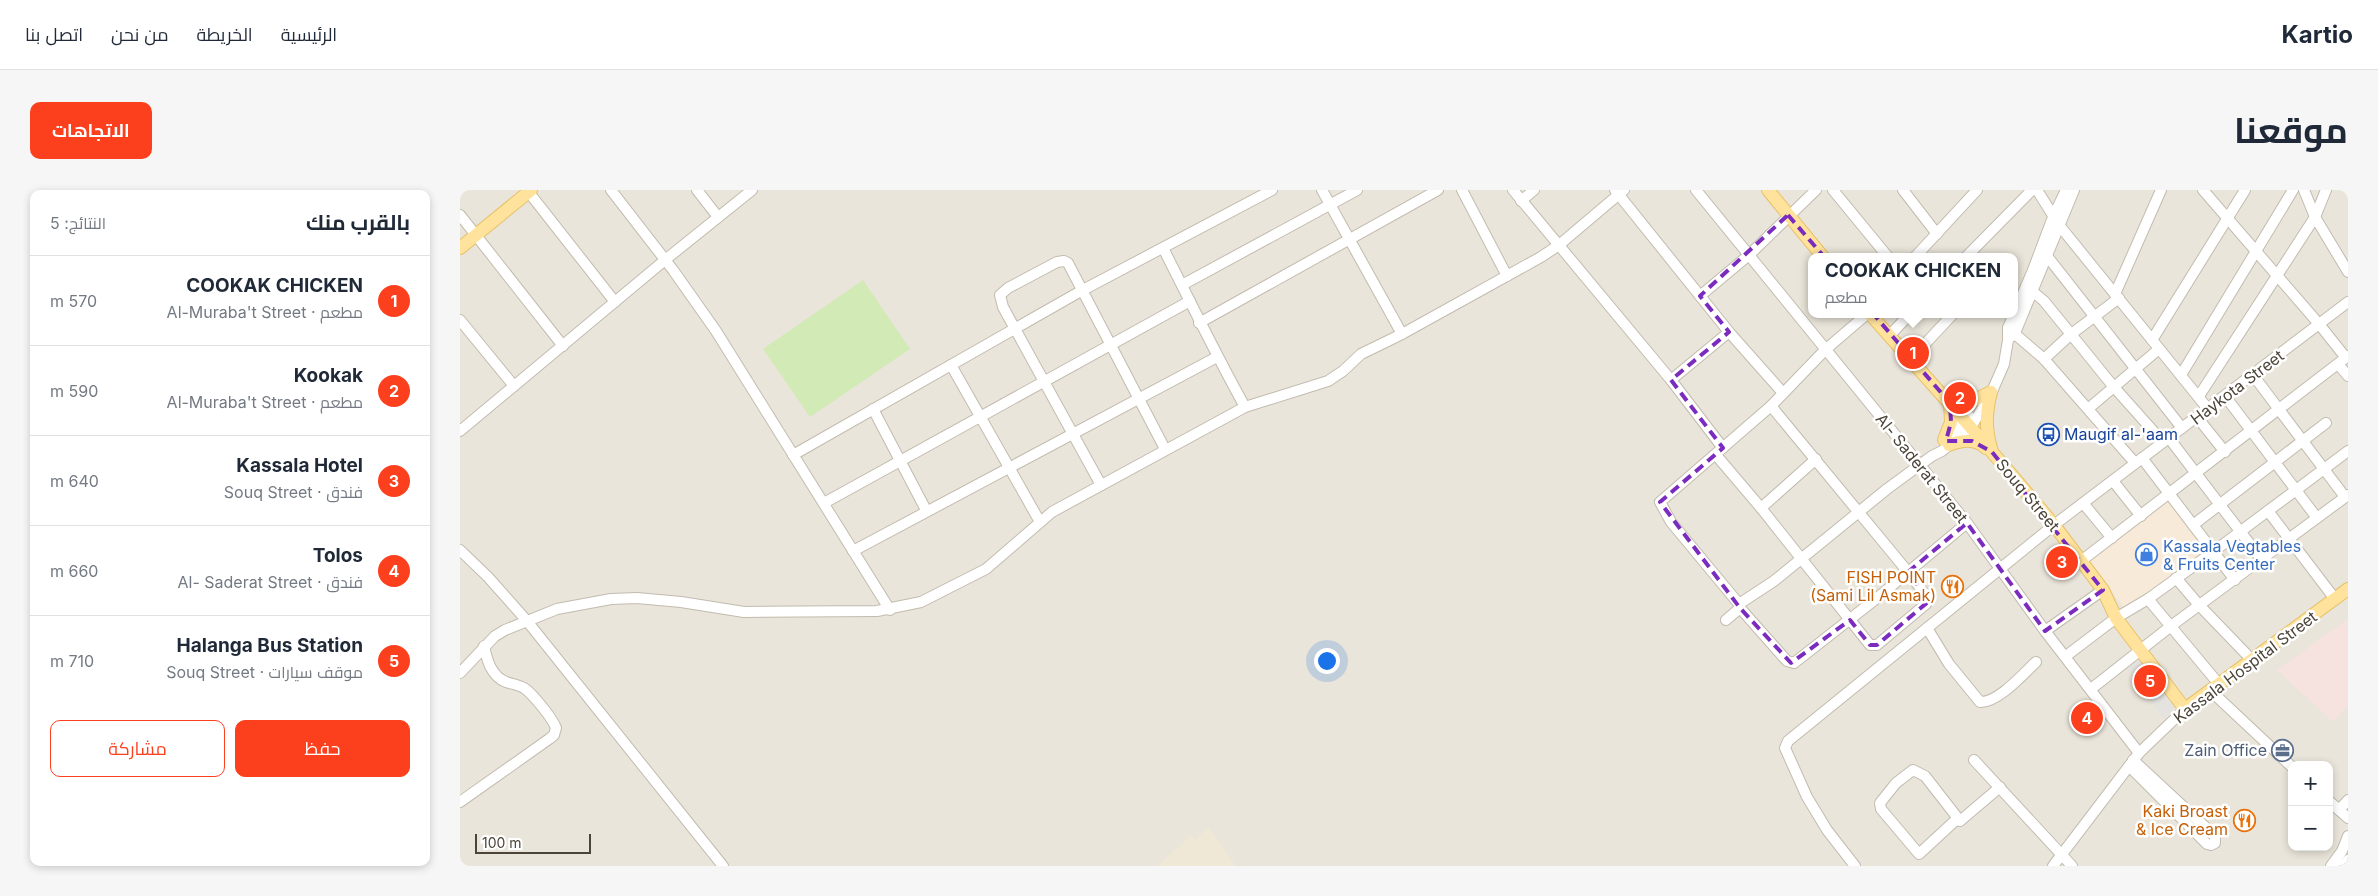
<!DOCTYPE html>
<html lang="ar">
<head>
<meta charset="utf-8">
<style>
	body { margin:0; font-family:Inter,Cairo,sans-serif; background:#f6f6f7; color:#1f2937; direction:rtl }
	.controls { position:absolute; right:15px; bottom:15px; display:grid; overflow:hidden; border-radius:10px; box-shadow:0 2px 8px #0003 }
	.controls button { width:45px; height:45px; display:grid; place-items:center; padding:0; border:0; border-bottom:1px solid #e0e1e3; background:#fff; color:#1f2937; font:25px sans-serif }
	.scale { position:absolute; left:15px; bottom:12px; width:116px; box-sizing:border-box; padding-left:5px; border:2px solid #4b4439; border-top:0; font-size:14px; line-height:18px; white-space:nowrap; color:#4b4439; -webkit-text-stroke:4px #fff; paint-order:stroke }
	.you { position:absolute; left:866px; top:470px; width:18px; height:18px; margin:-12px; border:4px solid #fff; border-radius:50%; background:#1a73e8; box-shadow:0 0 0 8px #1a73e833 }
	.badge { display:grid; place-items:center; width:32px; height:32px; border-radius:50%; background:#fc3f1d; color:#fff; font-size:16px; font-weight:700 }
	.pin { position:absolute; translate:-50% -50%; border:2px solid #fff; box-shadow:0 1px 5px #0006 }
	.popup { position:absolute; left:1348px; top:63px; width:210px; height:65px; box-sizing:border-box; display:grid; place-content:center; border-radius:10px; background:#fff; filter:drop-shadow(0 1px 4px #0005); font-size:16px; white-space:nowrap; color:#747a83 }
	.popup b { font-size:19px; color:#1f2937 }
	.popup::after { content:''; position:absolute; left:50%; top:100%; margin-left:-10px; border:10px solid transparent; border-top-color:#fff }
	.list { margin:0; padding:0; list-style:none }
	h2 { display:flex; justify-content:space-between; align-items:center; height:65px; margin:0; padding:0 20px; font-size:21px }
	h2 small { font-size:16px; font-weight:400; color:#747a83 }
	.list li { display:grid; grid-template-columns:32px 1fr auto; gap:15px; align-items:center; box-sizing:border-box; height:90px; padding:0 20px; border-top:1px solid #e0e1e3 }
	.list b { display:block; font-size:19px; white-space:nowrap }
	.list p { margin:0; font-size:16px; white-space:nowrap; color:#747a83 }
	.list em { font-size:16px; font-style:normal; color:#747a83 }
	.actions { display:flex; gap:10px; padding:15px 20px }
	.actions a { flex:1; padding:11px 0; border:1px solid #fc3f1d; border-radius:10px; text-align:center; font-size:18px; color:#fc3f1d }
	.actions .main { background:#fc3f1d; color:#fff }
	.map { position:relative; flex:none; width:1888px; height:676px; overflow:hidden; direction:ltr; border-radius:10px }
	header { display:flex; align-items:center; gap:30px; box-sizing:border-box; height:70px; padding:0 25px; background:#fff; border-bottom:1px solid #e0e1e3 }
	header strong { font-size:24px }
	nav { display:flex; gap:28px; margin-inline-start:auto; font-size:18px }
	.intro { display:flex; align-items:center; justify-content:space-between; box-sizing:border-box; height:120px; padding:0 30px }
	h1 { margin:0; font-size:35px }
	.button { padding:12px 22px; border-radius:10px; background:#fc3f1d; color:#fff; font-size:18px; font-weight:700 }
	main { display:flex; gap:30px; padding:0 30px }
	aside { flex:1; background:#fff; border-radius:10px; box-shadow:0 2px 8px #0003 }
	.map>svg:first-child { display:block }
	.residential { fill:#eae5da; fill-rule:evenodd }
	.commercial { fill:#f7ead8 }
	.education { fill:#efe8d6 }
	.medical { fill:#f6e3e0 }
	.green { fill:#d2eab5 }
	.parking { fill:#e5e3e0 }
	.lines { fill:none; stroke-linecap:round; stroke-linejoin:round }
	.minor-casing { stroke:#c2bbae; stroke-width:12 }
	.major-casing { stroke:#e6c16a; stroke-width:14 }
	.minor { stroke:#fff; stroke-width:10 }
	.major { stroke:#ffe39c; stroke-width:12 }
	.marked { fill:none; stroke:#7b2cbf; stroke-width:4; stroke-dasharray:10 6; stroke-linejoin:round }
	.labels { text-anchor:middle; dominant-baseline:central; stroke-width:5; stroke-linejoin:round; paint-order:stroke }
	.street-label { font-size:16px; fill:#4b4439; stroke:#fff }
	.transit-label { font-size:16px; fill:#164399; stroke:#fff; text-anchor:start }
	.shop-label { font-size:16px; fill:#366cbe; stroke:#fff; text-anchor:start }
	.food-label { font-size:16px; fill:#c56008; stroke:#fff; text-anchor:end }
	.service-label { font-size:16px; fill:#4e5e75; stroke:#fff; text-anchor:end }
</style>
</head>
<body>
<header>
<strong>Kartio</strong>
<nav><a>الرئيسية</a><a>الخريطة</a><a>من نحن</a><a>اتصل بنا</a></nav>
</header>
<div class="intro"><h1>موقعنا</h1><a class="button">الاتجاهات</a></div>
<main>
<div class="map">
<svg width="1888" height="676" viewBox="0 0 1888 676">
	<rect width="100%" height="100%" fill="#f6f3ec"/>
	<path class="residential" d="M 0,0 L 1888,0 L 1888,676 L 0,676 ZM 1352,67 L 1554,67 L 1554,124 L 1352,124 ZM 1832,575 L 1869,575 L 1869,657 L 1832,657 Z"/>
	<polygon class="commercial" points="1708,309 1747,361 1667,422 1628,370"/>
	<polygon class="education" points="748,637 776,676 697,676 731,645 735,650"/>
	<polygon class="medical" points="1888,429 1888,515 1873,532 1817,480"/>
	<polygon class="green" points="403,90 450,159 350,227 303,159"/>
	<polygon class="parking" points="1684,465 1713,505 1713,520 1703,528 1667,477"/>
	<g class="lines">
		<defs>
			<g id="minor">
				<polyline points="67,0 155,112"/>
				<polyline points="151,0 213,80 256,141 430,420"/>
				<polyline points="237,0 258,27"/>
				<polyline points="862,0 942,144"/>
				<polyline points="1002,0 1047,86"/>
				<polyline points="1053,0 1211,190 1263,258"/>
				<polyline points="1155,0 1269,142 1323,203"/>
				<polyline points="1236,0 1507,333 1585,441 1679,563"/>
				<polyline points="1373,0 1428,67"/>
				<polyline points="1443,0 1477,44"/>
				<polyline points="1577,0 1599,35 1748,219"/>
				<polyline points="1743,0 1859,134 1886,168"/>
				<polyline points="1844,0 1855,27 1888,82"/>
				<polyline points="1061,11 1074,0"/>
				<polyline points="0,25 103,156"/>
				<path d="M 703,58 C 730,111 756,165 785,217"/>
				<polyline points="1587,66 1722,238"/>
				<polyline points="1455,67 1517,0"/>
				<polyline points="1506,67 1572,0"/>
				<polyline points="722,95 897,0"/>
				<polyline points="1566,96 1584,111 1653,196 1703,252"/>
				<polyline points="1655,104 1701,0"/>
				<polyline points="1240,106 1289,65 1356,0"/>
				<polyline points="0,130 54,196"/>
				<polyline points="739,133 978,0"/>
				<polyline points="1548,138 1584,169 1675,273"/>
				<polyline points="1429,146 1450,124"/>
				<polyline points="1551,147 1555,143 1614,0"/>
				<polyline points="1692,150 1785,0"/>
				<polyline points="1584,169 1610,145 1659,108"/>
				<polyline points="1450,170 1493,124"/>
				<polyline points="1878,174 1888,186"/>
				<polyline points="491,175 580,332"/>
				<polyline points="1721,185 1833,0"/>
				<polyline points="1793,185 1885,307"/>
				<polyline points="1211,190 1269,142"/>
				<polyline points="1739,206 1855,27 1866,0"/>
				<polyline points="1765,206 1857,328"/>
				<polyline points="1629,218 1699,159"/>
				<polyline points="413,219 466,320"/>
				<polyline points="1737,227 1765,262"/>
				<polyline points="0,241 205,70 292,0"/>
				<polyline points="1709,248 1802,370"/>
				<polyline points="1485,249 1509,226"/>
				<polyline points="333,265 621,101 812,0"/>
				<polyline points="1256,265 1301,318 1410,455 1417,455 1466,414 1468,408 1448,382 1311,216"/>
				<polyline points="1682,268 1775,390"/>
				<polyline points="1653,291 1681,326"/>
				<polyline points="641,295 543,117 540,105 548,98 597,72 604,71 608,73 705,259"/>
				<polyline points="364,313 730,111"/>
				<polyline points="1623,313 1652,348"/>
				<polyline points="1301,318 1356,269"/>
				<polyline points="1808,321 1875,409"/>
				<polyline points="1733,335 1866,233"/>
				<polyline points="0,360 28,387 67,431 263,676"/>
				<polyline points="393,361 757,167"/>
				<polyline points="1621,371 1888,166"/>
				<polyline points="1716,388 1739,415 1792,470"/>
				<polyline points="1688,409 1758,493"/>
				<polyline points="1279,414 1211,332 1200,312 1311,216 1365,160 1407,124"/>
				<polyline points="1280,418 1327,471 1334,473 1417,408 1507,333"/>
				<polyline points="1266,430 1280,418 1279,414 1314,391 1427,299 1472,266 1482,261 1511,237 1530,206 1544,174 1548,150 1548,138 1573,80 1593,27 1606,0"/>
				<path d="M 1467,438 L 1489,474 L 1520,512 C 1538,513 1563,484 1576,472"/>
				<polyline points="1585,441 1643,400"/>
				<polyline points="1606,466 1656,428 1688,409 1753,362 1888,261"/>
				<polyline points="0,483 35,446 45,440 97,419 151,409 177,408 221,412 284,422 417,421 461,412 526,379 592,322 785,217 868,191 883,181 901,164 942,144 1081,67 1099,55 1164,0"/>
				<polyline points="1631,499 1711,436 1888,305"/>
				<polyline points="1751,501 1832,577"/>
				<polyline points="1514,570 1612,676"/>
				<polyline points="1669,576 1747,654 1751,655 1755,653 1755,646 1673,570"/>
				<polyline points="1869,611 1888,628"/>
				<path d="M 0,612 L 89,549 L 94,545 L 96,538 C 93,529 73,504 64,498 C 59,495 52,494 46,492 C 31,486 27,470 24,456"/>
				<polyline points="1879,620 1888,610"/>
				<polyline points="1500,631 1465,586 1453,580 1436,593 1420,613 1421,619 1459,664 1498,628 1500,631 1540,597"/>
				<polyline points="1395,676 1367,640 1347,607 1325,558 1328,551 1594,335 1888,112"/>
				<polyline points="1593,676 1679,563 1725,519"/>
				<polyline points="1871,676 1882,661 1888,646"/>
				<polyline points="1882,676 1888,670"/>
			</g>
			<g id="major">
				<polyline points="1308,0 1363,67"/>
				<polyline points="0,58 71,0"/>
				<polyline points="1410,124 1521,249 1594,335 1643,400 1656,428 1725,519 1888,399"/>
				<polyline points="1493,217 1506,214 1531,202"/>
				<polyline points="1484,250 1491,232 1490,213"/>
				<path d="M 1489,255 C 1502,250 1515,248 1526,258"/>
				<path d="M 1531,258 C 1525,238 1526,222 1531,202"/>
			</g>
		</defs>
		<use href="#minor" class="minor-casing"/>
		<use href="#major" class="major-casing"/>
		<use href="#minor" class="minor"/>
		<use href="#major" class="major"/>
	</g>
	<path class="marked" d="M 1328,25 L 1490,213 L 1491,232 L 1486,251 L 1512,251 L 1532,262 L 1643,400 L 1585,441 L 1507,333 L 1448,382 L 1469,411 L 1417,455 L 1410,455 L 1390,430 L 1331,473 L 1280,418 L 1200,312 L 1263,258 L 1211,190 L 1269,142 L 1240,106 Z"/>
	<defs>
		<symbol id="bus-ring" viewBox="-11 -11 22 22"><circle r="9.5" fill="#fff" stroke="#1a4fb4" stroke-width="1.5"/><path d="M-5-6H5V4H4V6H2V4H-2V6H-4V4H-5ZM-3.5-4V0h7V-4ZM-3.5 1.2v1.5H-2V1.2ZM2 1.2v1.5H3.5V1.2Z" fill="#1a4fb4"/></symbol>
		<symbol id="shop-ring" viewBox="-11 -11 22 22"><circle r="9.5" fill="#fff" stroke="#3f7fe0" stroke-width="1.5"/><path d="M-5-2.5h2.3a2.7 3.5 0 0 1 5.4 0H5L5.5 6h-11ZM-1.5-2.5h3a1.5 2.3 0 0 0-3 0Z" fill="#3f7fe0"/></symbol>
		<symbol id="restaurant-ring" viewBox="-11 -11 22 22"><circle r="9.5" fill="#fff" stroke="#e8710a" stroke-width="1.5"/><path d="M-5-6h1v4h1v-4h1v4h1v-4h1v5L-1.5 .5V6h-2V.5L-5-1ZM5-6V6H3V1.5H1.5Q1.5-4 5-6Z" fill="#e8710a"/></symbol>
		<symbol id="office-ring" viewBox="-11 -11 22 22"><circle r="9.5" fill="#fff" stroke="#5c6f8a" stroke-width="1.5"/><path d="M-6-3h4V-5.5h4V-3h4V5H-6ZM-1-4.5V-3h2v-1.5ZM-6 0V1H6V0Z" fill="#5c6f8a"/></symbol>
	</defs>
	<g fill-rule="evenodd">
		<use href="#bus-ring" x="1576" y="232" width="25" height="25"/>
		<use href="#shop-ring" x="1674" y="352" width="25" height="25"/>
		<use href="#restaurant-ring" x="1480" y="384" width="25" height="25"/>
		<use href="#office-ring" x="1810" y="548" width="25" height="25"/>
		<use href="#restaurant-ring" x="1772" y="618" width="25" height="25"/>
	</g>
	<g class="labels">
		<g class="street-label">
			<text transform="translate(1777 197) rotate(-37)">Haykota Street</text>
			<text transform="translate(1462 278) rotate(51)">Al- Saderat Street</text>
			<text transform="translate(1568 305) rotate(50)">Souq Street</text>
			<text transform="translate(1785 477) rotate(-37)">Kassala Hospital Street</text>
		</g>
		<g class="transit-label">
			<text x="1604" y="244">Maugif al-'aam</text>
		</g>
		<g class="shop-label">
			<text x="1703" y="356">Kassala Vegtables<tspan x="1703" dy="18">&amp; Fruits Center</tspan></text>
		</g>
		<g class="food-label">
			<text x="1476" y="387">FISH POINT<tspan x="1476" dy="18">(Sami Lil Asmak)</tspan></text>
			<text x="1768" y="621">Kaki Broast<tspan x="1768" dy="18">&amp; Ice Cream</tspan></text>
		</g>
		<g class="service-label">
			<text x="1807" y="560">Zain Office</text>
		</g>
	</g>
</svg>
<div class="controls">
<button>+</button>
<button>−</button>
</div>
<div class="scale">100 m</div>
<div class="you"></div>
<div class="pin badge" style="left:1453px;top:163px">1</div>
<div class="popup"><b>COOKAK CHICKEN</b>مطعم</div>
<div class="pin badge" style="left:1500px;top:208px">2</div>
<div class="pin badge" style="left:1602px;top:372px">3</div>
<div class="pin badge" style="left:1627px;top:528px">4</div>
<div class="pin badge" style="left:1690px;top:491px">5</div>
</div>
<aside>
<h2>بالقرب منك<small>النتائج: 5</small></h2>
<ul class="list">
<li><span class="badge">1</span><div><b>COOKAK CHICKEN</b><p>مطعم · Al-Muraba't Street</p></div><em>570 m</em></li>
<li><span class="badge">2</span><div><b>Kookak</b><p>مطعم · Al-Muraba't Street</p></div><em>590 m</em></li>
<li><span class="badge">3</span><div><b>Kassala Hotel</b><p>فندق · Souq Street</p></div><em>640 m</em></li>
<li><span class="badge">4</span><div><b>Tolos</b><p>فندق · Al- Saderat Street</p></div><em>660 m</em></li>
<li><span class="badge">5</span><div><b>Halanga Bus Station</b><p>موقف سيارات · Souq Street</p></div><em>710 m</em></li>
</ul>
<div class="actions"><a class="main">حفظ</a><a>مشاركة</a></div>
</aside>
</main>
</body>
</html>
